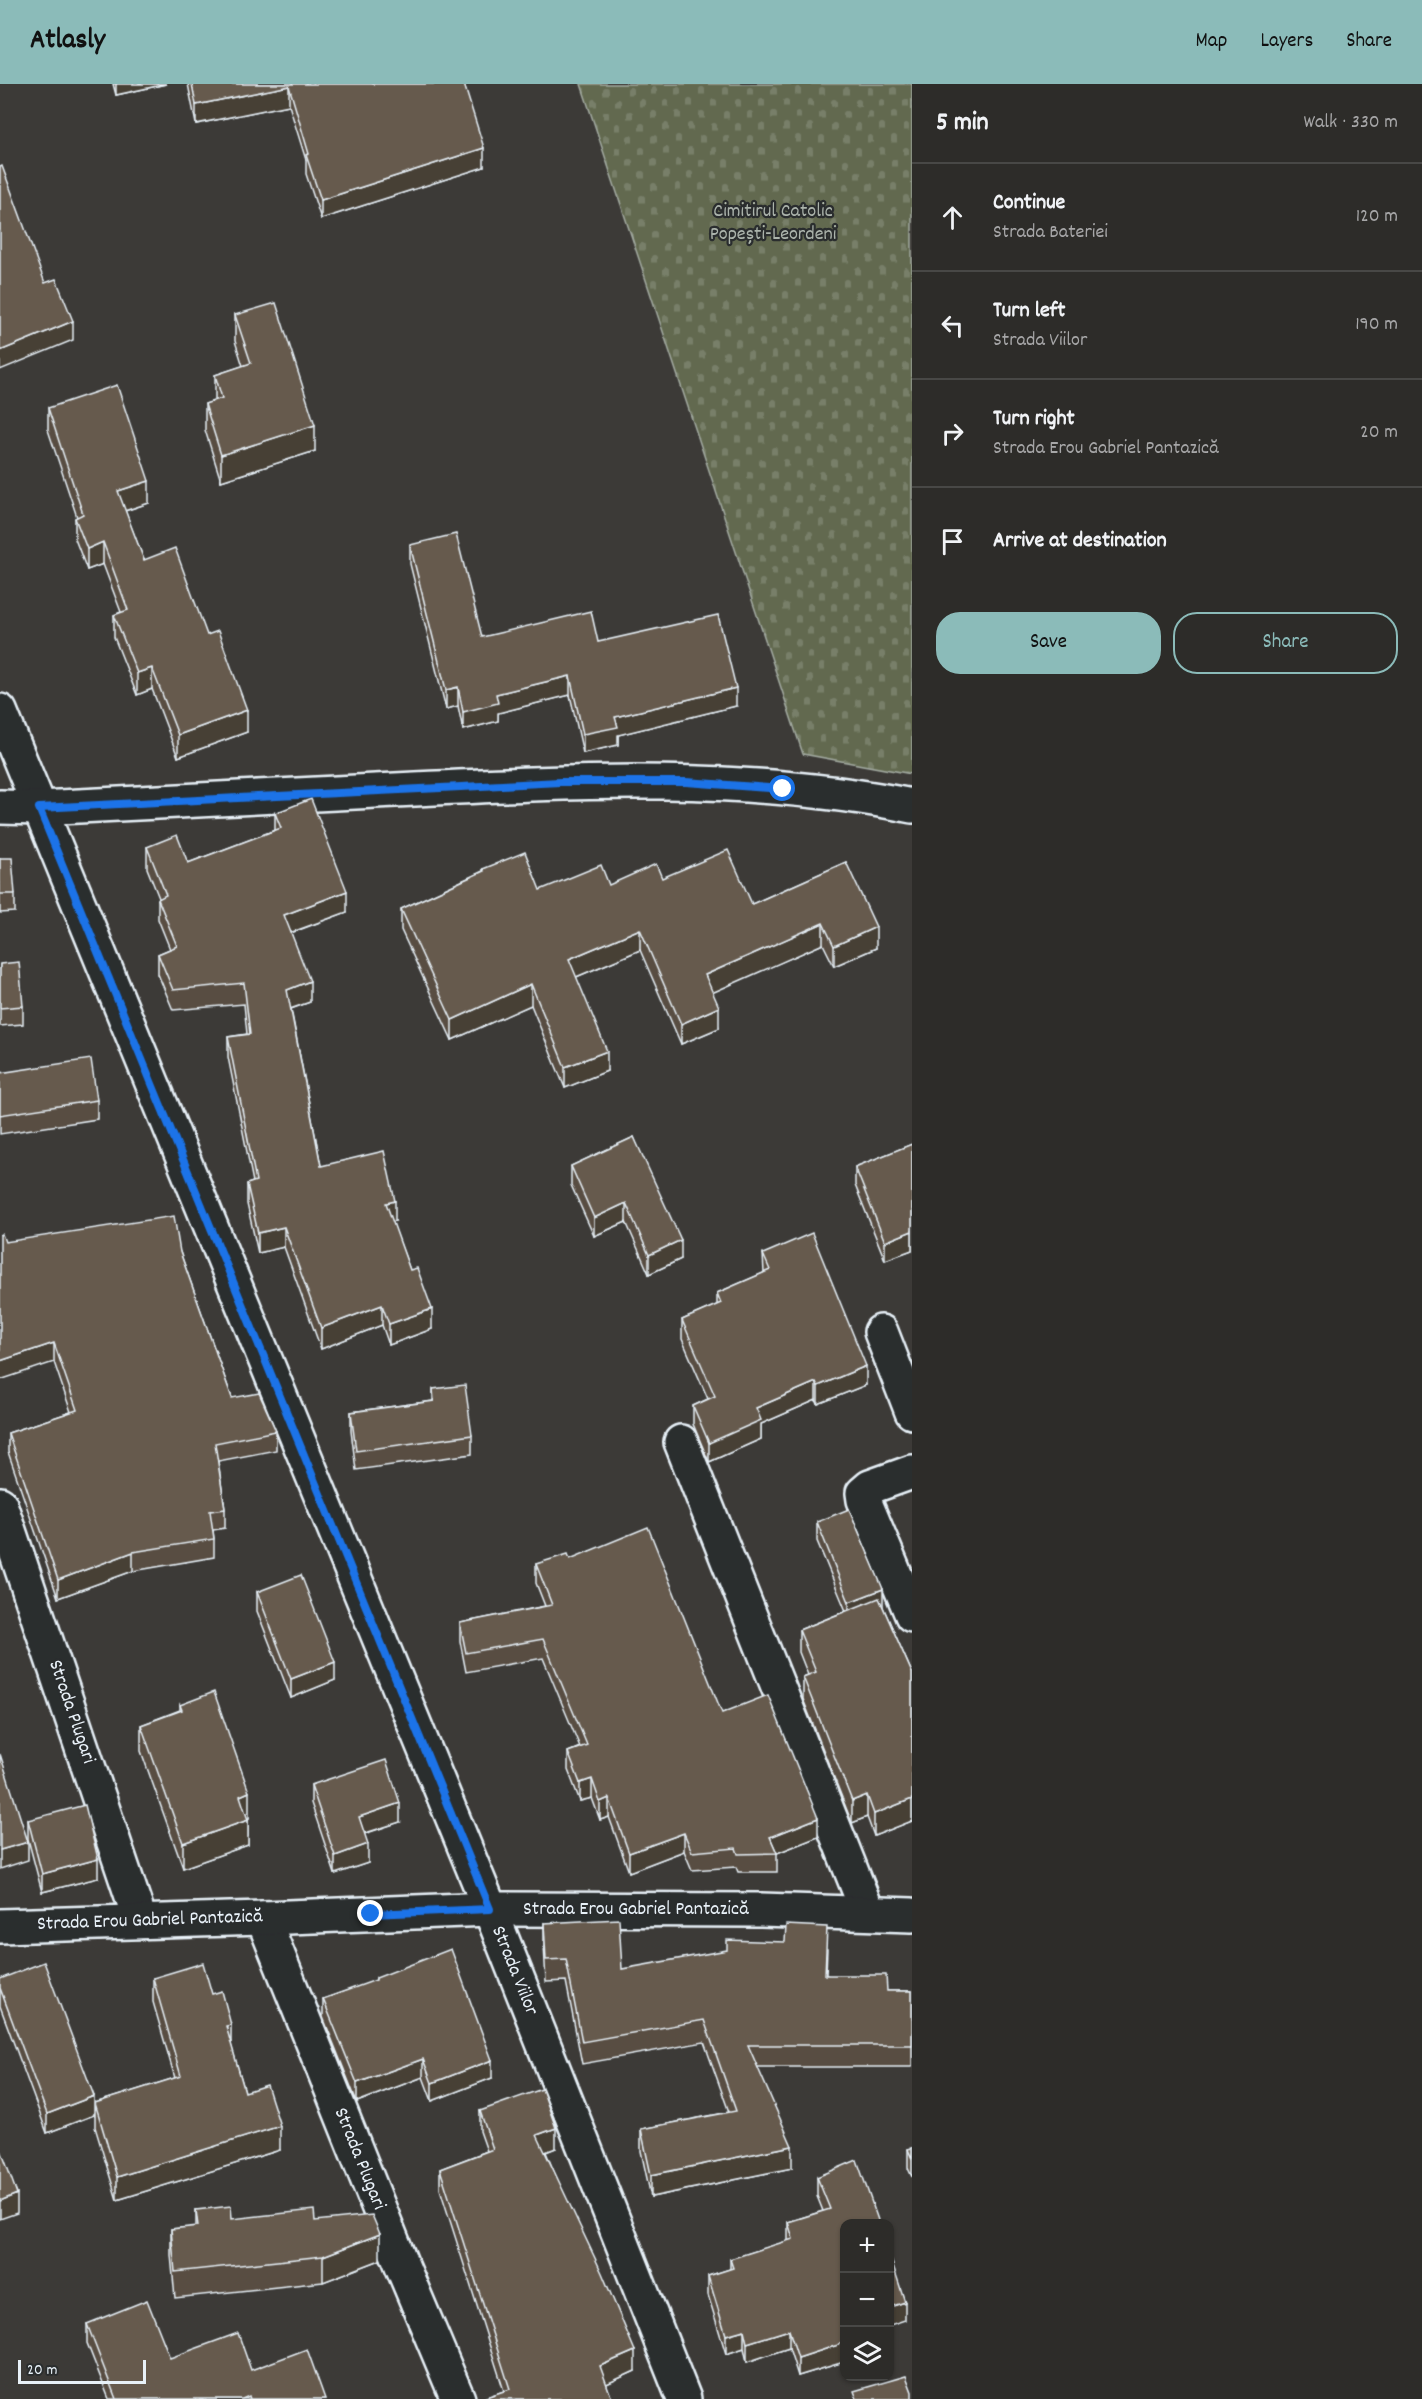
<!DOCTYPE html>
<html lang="en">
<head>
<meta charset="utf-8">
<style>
	body { margin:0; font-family:Dekko,sans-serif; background:#353431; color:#f1f3f6 }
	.controls { position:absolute; right:18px; bottom:18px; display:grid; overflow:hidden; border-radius:12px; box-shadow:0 2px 4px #0004 }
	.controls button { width:54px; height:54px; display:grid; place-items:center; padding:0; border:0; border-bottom:2px solid #484846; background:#2d2c29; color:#f1f3f6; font:30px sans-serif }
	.scale { position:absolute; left:18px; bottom:15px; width:128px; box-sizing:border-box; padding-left:6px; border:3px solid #e8f1f8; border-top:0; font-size:16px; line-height:21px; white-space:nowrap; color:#e8f1f8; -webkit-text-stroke:4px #2a2d2e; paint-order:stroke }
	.stop { position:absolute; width:18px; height:18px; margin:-14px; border:4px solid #1a73e8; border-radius:50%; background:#fff }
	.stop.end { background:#1a73e8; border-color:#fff; box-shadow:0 2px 6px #0008 }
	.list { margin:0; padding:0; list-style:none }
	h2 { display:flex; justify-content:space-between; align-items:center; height:78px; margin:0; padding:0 24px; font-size:26px }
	h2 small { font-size:20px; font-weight:400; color:#a7a7a8 }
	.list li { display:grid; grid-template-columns:39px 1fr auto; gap:18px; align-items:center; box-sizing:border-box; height:108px; padding:0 24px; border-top:2px solid #484846 }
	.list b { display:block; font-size:22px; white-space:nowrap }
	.list p { margin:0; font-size:20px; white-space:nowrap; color:#a7a7a8 }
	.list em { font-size:20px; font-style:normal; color:#a7a7a8 }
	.actions { display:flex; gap:12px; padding:18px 24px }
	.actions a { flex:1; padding:14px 0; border:2px solid #8bbbb9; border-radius:24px; text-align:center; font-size:21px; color:#8bbbb9 }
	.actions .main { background:#8bbbb9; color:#111 }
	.icon { flex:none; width:33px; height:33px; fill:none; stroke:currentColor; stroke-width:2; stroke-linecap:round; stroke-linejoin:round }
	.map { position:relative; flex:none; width:912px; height:2315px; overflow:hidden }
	header { display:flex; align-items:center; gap:36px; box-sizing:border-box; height:84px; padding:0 30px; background:#8bbbb9; color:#111 }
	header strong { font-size:28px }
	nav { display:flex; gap:33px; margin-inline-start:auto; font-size:21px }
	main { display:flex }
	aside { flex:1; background:#2d2c29 }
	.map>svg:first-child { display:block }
	.cemetery { fill:url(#cemetery-stones); stroke:#a5ada4; stroke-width:1.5 }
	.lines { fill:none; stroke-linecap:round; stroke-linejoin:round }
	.minor-casing { stroke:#e8f1f8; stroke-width:38 }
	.minor { stroke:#2a2d2e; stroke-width:33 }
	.wall { fill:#584d42; stroke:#e8f1f8; stroke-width:1.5 }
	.shaded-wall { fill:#473f36; stroke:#e8f1f8; stroke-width:1.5 }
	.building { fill:#665a4d; stroke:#e8f1f8; stroke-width:1.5 }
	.route { stroke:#1a73e8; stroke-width:8 }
	.labels { text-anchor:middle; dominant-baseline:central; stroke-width:4.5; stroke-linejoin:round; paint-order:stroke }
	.park-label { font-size:20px; fill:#acb4ac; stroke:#2a2d2e }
	.street-label { font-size:20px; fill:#e8f1f8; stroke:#2a2d2e }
</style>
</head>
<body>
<header>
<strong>Atlasly</strong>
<nav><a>Map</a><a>Layers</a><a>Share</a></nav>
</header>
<main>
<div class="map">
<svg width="912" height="2315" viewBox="0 0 912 2315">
	<defs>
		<pattern id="cemetery-stones" width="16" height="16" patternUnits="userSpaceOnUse" patternTransform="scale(1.5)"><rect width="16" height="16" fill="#62694f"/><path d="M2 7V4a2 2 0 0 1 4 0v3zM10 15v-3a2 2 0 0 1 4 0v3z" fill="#787f69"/></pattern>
	</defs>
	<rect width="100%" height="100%" fill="#3c3a37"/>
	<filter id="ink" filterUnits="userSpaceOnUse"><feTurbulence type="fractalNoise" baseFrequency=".0167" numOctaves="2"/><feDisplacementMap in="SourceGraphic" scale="12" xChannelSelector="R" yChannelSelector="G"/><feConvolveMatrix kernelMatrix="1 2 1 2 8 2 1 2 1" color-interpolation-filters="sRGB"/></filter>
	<g filter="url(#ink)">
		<polygon class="cemetery" points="581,0 912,0 912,690 803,670"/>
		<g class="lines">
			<defs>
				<g id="minor">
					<polyline points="0,627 490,1825 684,2315"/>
					<path d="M 0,723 L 39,724 C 165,717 290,711 415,705 C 580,697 749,689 912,722"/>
					<polyline points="881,1248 912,1328"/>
					<polyline points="681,1358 868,1829"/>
					<polyline points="912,1388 870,1403 863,1409 864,1416 912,1531"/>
					<polyline points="0,1420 140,1836"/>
					<polyline points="263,1834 403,2184 458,2315"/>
					<polyline points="0,1842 263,1834 490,1825 761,1826 912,1831"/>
				</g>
			</defs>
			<use href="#minor" class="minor-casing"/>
			<use href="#minor" class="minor"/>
		</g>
		<g class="wall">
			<polygon points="113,0 166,0 116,11"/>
			<polygon points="188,0 464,0 484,83 321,135 306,90 306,76 289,21 196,40"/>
			<polygon points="235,231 315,367 221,397 205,346 205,320 215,317 215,291 243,282 235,257"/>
			<polygon points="48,324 149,419 125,427 144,476 207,551 247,648 178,673 152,605 137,611 114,553 114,531 121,528 103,480 87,486 75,455 75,434 77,433 48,346"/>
			<polygon points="410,461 482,553 598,558 736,622 618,651 618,661 583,669 570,611 498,629 498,637 463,646 458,622 446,625 410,480"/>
			<polygon points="275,729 347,828 291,849 310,918 291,925 321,1082 395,1137 392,1138 432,1245 389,1261 382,1241 321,1265 284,1163 258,1169 247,1120 247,1100 253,1098 228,973 228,953 247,950 244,920 173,926 158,890 158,870 170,865 158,835 158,815 159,814 147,784 147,763 188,779 275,746"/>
			<polygon points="0,774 15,810 15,828 0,829"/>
			<polygon points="846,778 876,864 834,882 823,860 712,908 719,944 681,960 640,866 576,893 607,987 565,1004 531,921 452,956 401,846 401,825 483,787 483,785 540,806 609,801 662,794 752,820"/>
			<polygon points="0,880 23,922 23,940 0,942"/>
			<polygon points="0,989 97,1016 97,1035 0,1050"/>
			<polygon points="634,1053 681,1175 649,1190 626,1138 594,1152 571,1101 571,1082"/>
			<polygon points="912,1060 912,1166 885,1176 855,1101 855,1083"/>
			<polygon points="5,1158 180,1168 232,1314 276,1347 276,1366 218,1377 225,1425 225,1444 213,1446 214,1455 214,1473 133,1487 58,1514 8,1368 8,1349 71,1328 54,1278"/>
			<polygon points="763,1170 866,1301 818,1320 816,1316 761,1340 761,1355 709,1378 693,1340 693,1322 708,1315 682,1255 682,1236 717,1221 717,1209 764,1189"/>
			<polygon points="433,1305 472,1351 472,1370 356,1386 351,1347 351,1328 433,1317"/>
			<polygon points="817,1438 883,1523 912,1589 912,1737 874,1752 867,1733 852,1739 803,1615 803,1593 808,1591 799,1568 799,1546 846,1527 817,1457"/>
			<polygon points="570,1475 722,1629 818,1753 777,1769 777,1788 738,1788 736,1783 692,1786 684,1767 629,1788 609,1733 600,1736 592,1714 580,1717 568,1686 568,1668 580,1663 543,1574 466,1588 460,1557 460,1539 545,1522 536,1499 536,1480"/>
			<polygon points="257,1508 335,1596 291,1614 257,1527"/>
			<polygon points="180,1621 249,1734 248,1735 248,1761 183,1784 141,1667 141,1641 180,1626"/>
			<polygon points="311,1701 400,1738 364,1750 368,1779 335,1790 311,1719"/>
			<polygon points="28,1736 98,1794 42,1808 28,1755"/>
			<polygon points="544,1839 622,1885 827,1865 826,1891 887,1907 912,1907 912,1983 757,1983 792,2084 651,2113 641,2067 641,2045 729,2028 704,1958 582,1980 566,1897 546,1898 544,1861"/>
			<polygon points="153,1894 212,1910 231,1961 245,2008 280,2066 117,2116 95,2043 95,2019 175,1994 153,1918"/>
			<polygon points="376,1894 492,1994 432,2017 423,1993 357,2018 323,1933 323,1915 376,1897"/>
			<polygon points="0,1895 94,2031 47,2049 0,1922"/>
			<polygon points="480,2027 556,2064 546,2068 635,2287 606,2300 612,2315 486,2315 486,2313 504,2307 440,2105 440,2085 487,2067 480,2047"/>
			<polygon points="912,2064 912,2093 908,2084 908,2065"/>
			<polygon points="817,2093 844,2139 844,2278 798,2292 789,2264 747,2278 744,2264 726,2270 708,2211 708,2192 730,2185 730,2175 788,2157 788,2138 823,2127 817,2112"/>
			<polygon points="196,2126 232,2135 315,2137 380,2176 323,2198 175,2214 171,2171 171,2145 196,2143"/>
			<polygon points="87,2240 170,2274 251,2286 325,2315 109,2315 87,2259"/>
		</g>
		<g class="shaded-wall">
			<polygon points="116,0 166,0 116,11"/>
			<polygon points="289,2 289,21 196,40 196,21"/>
			<polygon points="484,64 484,83 321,135 321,116"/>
			<polygon points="73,237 73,256 0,286 0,267"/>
			<polygon points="315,341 315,367 221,397 221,371"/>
			<polygon points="149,397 149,419 118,429 118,407"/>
			<polygon points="103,458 103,480 87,486 87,465"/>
			<polygon points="152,584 152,605 137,611 137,589"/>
			<polygon points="570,592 570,611 498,629 498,637 463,646 463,628 496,610"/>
			<polygon points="458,603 458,622 446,625 446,606"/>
			<polygon points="736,604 736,622 618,651 618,661 583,669 583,650 615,633"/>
			<polygon points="247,626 247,648 178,673 178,651"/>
			<polygon points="347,807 347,828 284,851 284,831"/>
			<polygon points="823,839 823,860 705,912 705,891"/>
			<polygon points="876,843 876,864 834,882 834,862"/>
			<polygon points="640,845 640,866 569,896 569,875"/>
			<polygon points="310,897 310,918 287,926 287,906"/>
			<polygon points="531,900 531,921 452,956 452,936"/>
			<polygon points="719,923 719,944 681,960 681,940"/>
			<polygon points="607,967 607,987 565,1004 565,983"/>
			<polygon points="395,1117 395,1137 386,1139 386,1119"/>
			<polygon points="626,1119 626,1138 594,1152 594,1134"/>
			<polygon points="284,1143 284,1163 258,1169 258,1149"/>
			<polygon points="912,1147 912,1166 885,1176 885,1158"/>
			<polygon points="681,1156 681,1175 649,1190 649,1171"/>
			<polygon points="382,1221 382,1241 321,1265 321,1244"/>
			<polygon points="432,1225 432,1245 389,1261 389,1240"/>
			<polygon points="54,1259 54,1278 0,1296 0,1277"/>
			<polygon points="866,1282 866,1301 818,1320 818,1302"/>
			<polygon points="816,1298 816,1316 761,1340 761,1355 709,1378 709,1359 756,1324"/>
			<polygon points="133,1468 133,1487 58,1514 58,1496"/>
			<polygon points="883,1505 883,1524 849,1536 849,1518"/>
			<polygon points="335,1578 335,1596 291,1614 291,1595"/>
			<polygon points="592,1695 592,1714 580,1717 580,1699"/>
			<polygon points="249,1708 249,1734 240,1738 240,1712"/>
			<polygon points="867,1711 867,1733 852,1739 852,1717"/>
			<polygon points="609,1714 609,1733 600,1736 600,1718"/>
			<polygon points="912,1715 912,1737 874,1752 874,1730"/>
			<polygon points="400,1719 400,1738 359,1751 359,1733"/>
			<polygon points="818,1734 818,1753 777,1769 770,1753"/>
			<polygon points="248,1736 248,1761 183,1784 183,1759"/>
			<polygon points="684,1749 684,1767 629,1788 629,1769"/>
			<polygon points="28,1758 28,1776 0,1785 0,1766"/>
			<polygon points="368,1760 368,1779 335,1790 335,1772"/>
			<polygon points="98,1775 98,1794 42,1808 42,1790"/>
			<polygon points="231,1941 231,1964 226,1942"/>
			<polygon points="423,1975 423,1993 357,2018 357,1999"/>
			<polygon points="492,1976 492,1994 432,2017 432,1999"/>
			<polygon points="94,2012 94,2031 47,2049 47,2030"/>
			<polygon points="280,2042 280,2066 117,2116 117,2093"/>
			<polygon points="556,2044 556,2064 537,2071 537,2051"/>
			<polygon points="792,2062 792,2084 651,2113 651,2091"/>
			<polygon points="17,2110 17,2129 0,2135 0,2117"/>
			<polygon points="380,2150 380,2176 323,2198 323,2172"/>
			<polygon points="905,2218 905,2236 890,2241 890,2223"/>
			<polygon points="744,2246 744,2264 726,2270 726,2251"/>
			<polygon points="789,2246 789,2264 747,2278 747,2259"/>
			<polygon points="844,2259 844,2278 798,2292 798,2274"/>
			<polygon points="635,2267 635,2287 600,2303 600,2282"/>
		</g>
		<g class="building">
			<polygon points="192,0 464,0 484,64 321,116 306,71 309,70 289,2 196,21"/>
			<polygon points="2,82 45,199 56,195 73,237 0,267 0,83"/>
			<polygon points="276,219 315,341 221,371 205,320 222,314 215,291 251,279 235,231"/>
			<polygon points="117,301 149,397 118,407 144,476 175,464 207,551 218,547 247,626 178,651 152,584 137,589 114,531 128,526 103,458 87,465 75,434 83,430 48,324"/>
			<polygon points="456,450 482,553 591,527 598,558 718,531 736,604 615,633 618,643 583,650 570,592 496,610 498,619 463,628 458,603 446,606 410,461"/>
			<polygon points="311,715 347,807 284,831 310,897 287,906 321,1082 384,1067 395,1117 386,1119 410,1186 417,1184 432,1225 389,1240 382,1221 321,1244 284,1143 258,1149 247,1100 256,1097 228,953 250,950 244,899 173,906 158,870 177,862 158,815 166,811 147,763 177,751 188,779 281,744 275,729"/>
			<polygon points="728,766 752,820 846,778 876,843 834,862 823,839 705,891 719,923 681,940 640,845 569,875 607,967 565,983 531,900 452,936 401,825 484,787 483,785 525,768 540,806 601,781 609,801 656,780 662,794"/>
			<polygon points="0,774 12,774 15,810 0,810"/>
			<polygon points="19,878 23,922 0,924 0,880"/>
			<polygon points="91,975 97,1016 0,1031 0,989"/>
			<polygon points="634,1053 681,1156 649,1171 626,1119 594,1134 571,1082"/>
			<polygon points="912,1060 912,1147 885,1158 855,1083"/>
			<polygon points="174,1132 180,1168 232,1314 259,1309 276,1347 215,1359 225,1425 210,1427 214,1455 133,1468 58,1496 8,1349 77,1326 54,1259 0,1277 0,1151 2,1150 5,1158"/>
			<polygon points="812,1149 866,1282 818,1302 816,1298 756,1324 761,1336 709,1359 693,1322 715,1312 682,1236 721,1219 717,1209 770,1186 763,1170"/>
			<polygon points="465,1301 472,1351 356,1367 351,1328 434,1317 433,1305"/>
			<polygon points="849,1425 883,1505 849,1518 817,1438"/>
			<polygon points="648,1443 722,1629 768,1611 818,1734 770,1753 777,1769 738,1770 736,1764 692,1768 684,1749 629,1769 609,1714 600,1718 592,1695 580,1699 568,1668 587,1661 543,1555 466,1569 460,1539 552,1521 536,1480 568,1470 570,1475"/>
			<polygon points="301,1491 335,1578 291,1595 257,1508"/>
			<polygon points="879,1514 912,1589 912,1715 874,1730 867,1711 852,1717 803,1593 816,1588 799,1546"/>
			<polygon points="214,1608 249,1708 240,1712 248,1736 183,1759 141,1641 182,1626 180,1621"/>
			<polygon points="0,1670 28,1758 0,1766"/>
			<polygon points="386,1676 400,1719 359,1733 368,1760 335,1772 311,1701"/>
			<polygon points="85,1721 98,1775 42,1790 28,1736"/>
			<polygon points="619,1835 622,1885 727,1866 727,1856 785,1858 786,1841 827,1843 825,1891 886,1891 887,1907 912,1907 912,1961 748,1961 792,2062 651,2091 641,2045 736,2027 704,1936 582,1958 566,1875 546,1876 544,1839"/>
			<polygon points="451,1865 492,1976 432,1999 423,1975 357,1999 323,1915 376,1896 376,1894"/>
			<polygon points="44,1878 94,2012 47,2030 0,1904 0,1895"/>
			<polygon points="203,1879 212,1910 222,1907 231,1941 226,1942 245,2008 267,2001 280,2042 117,2093 95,2019 181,1992 153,1894"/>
			<polygon points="542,2005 556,2044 537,2051 602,2189 635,2267 600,2282 612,2315 486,2315 486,2313 510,2305 440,2085 493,2065 480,2027"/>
			<polygon points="0,2063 17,2110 0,2117"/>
			<polygon points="912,2064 912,2075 908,2065"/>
			<polygon points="857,2076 879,2139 844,2139 844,2259 798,2274 789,2246 747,2259 744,2246 726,2251 708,2192 733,2184 730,2175 793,2155 788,2138 830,2125 817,2093"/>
			<polygon points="231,2122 232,2135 314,2126 315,2137 372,2131 380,2150 323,2172 175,2188 171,2145 198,2142 196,2126"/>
			<polygon points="890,2172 905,2218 890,2223"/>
			<polygon points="147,2216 170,2274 238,2249 251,2286 307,2265 325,2315 250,2315 249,2312 242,2315 116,2315 87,2240"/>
			<polygon points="906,2292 912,2308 912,2315 857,2315 854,2307"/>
		</g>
	</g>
	<g class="lines" filter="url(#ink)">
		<polyline class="route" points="371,1830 490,1825 39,724 560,698 686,698 783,705"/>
	</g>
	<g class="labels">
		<g class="park-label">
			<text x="773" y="128">Cimitirul Catolic<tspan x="773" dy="23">Popești-Leordeni</tspan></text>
		</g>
		<g class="street-label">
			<text transform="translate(71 1628) rotate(71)">Strada Plugari</text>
			<text x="636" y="1826">Strada Erou Gabriel Pantazică</text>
			<text transform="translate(150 1837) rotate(-2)">Strada Erou Gabriel Pantazică</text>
			<text transform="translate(514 1887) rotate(68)">Strada Viilor</text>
			<text transform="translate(359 2075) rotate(68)">Strada Plugari</text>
		</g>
	</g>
</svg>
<div class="controls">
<button>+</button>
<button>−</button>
<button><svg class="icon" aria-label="layers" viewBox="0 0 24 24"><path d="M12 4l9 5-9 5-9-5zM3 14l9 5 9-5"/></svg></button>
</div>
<div class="scale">20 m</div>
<div class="stop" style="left:783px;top:705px"></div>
<div class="stop end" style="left:371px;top:1830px"></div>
</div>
<aside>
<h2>5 min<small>Walk · 330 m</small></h2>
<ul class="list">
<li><svg class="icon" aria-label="ahead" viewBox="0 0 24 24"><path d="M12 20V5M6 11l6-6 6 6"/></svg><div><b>Continue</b><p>Strada Bateriei</p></div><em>120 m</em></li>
<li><svg class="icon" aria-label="left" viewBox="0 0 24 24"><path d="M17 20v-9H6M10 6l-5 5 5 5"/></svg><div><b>Turn left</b><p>Strada Viilor</p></div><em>190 m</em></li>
<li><svg class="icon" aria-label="right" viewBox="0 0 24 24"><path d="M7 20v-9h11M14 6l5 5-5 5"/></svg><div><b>Turn right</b><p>Strada Erou Gabriel Pantazică</p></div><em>20 m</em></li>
<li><svg class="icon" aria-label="arrive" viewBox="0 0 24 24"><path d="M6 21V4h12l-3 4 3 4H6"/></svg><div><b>Arrive at destination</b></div></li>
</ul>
<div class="actions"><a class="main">Save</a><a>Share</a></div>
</aside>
</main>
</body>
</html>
